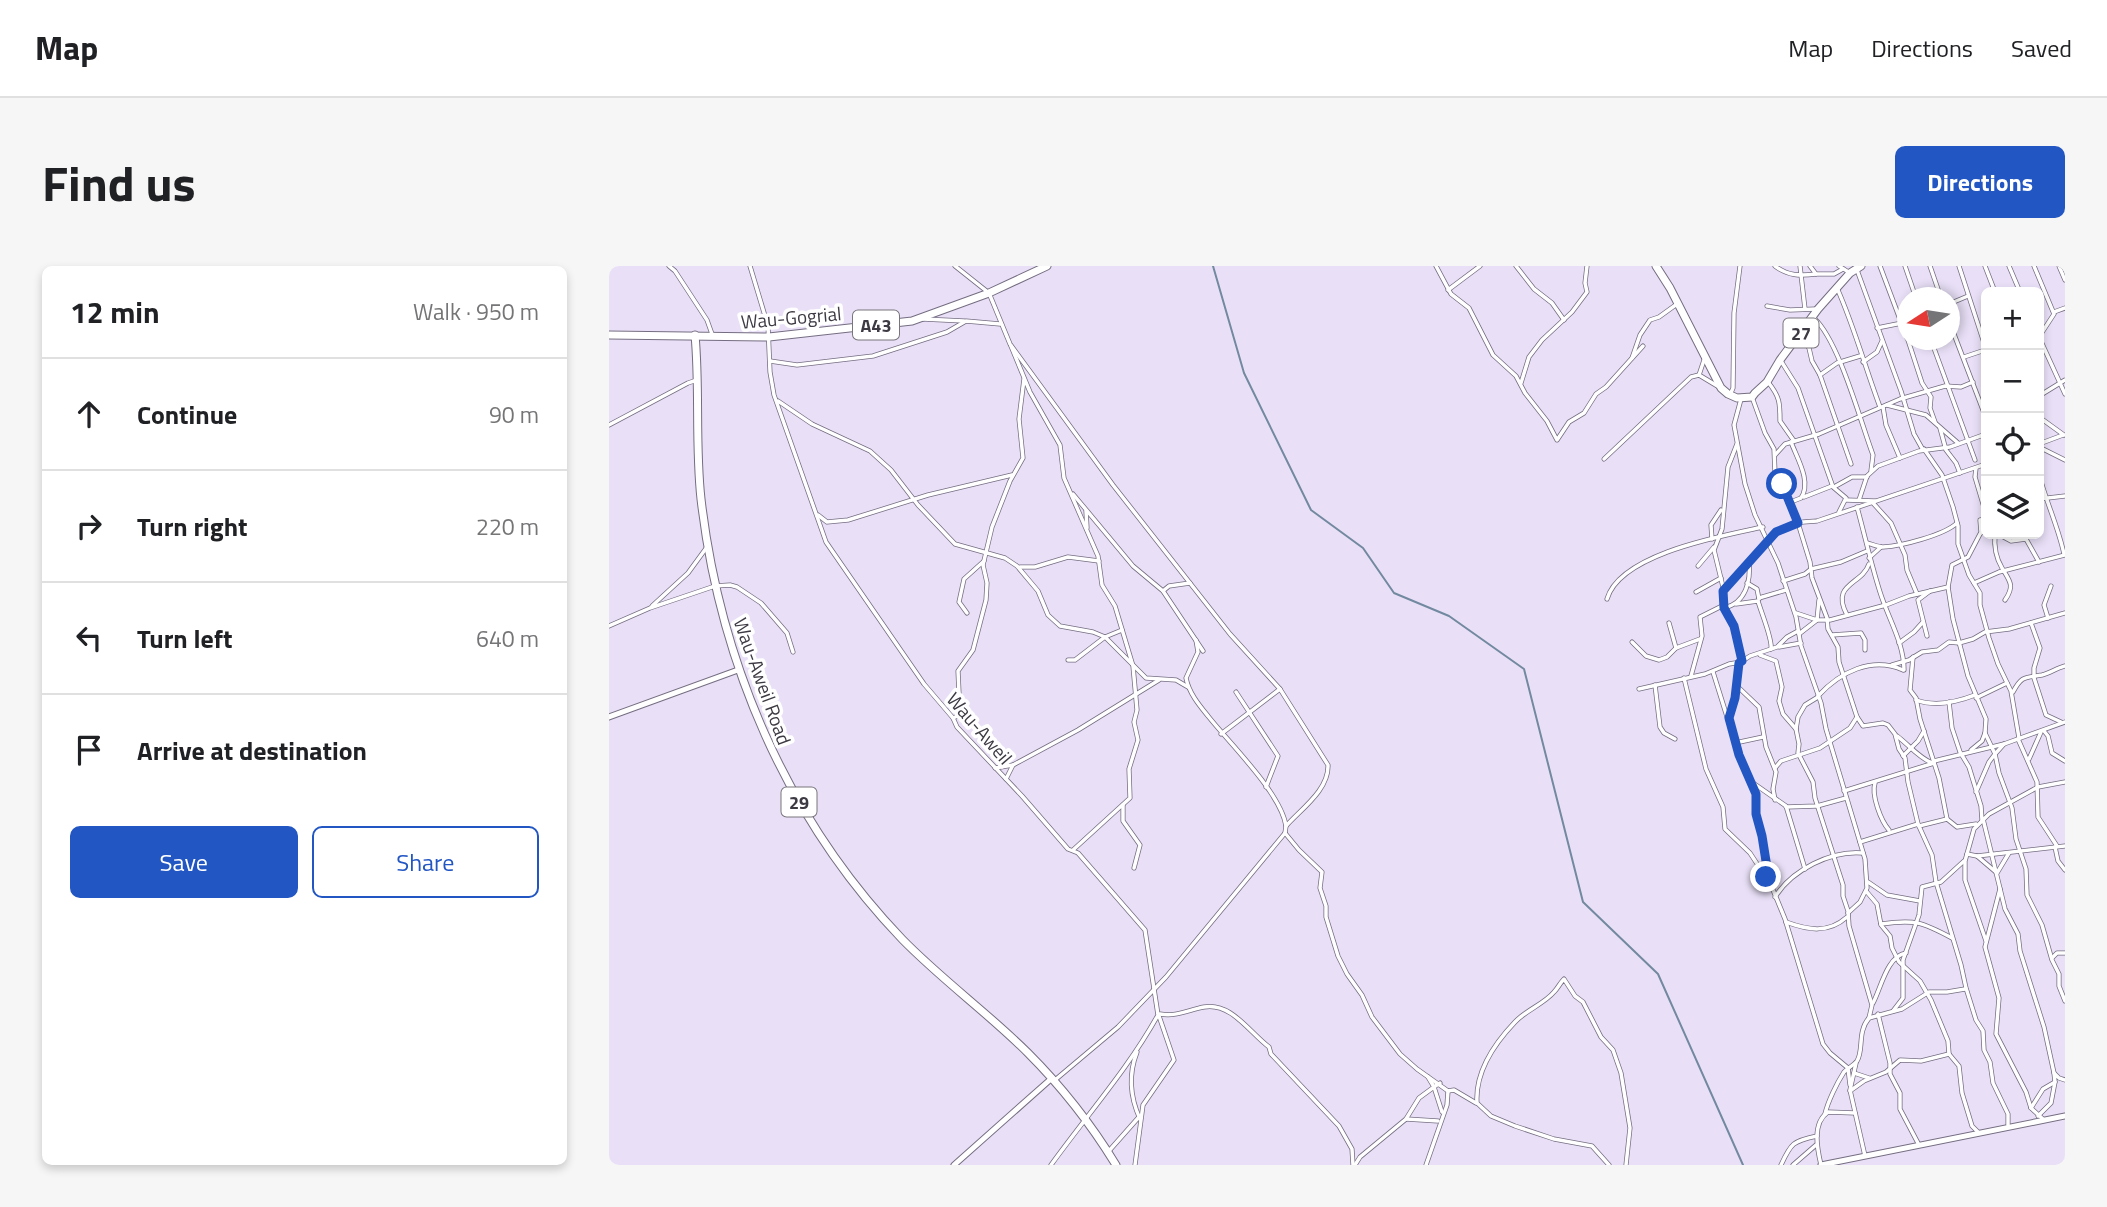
<!DOCTYPE html>
<html lang="en">
<head>
<meta charset="utf-8">
<style>
	body { margin:0; font-family:"Titillium Web",sans-serif; background:#f6f6f6; color:#202124 }
	.controls { position:absolute; right:21px; top:21px; display:grid; overflow:hidden; border-radius:10px; box-shadow:0 4px 10px #0003 }
	.controls button { width:63px; height:63px; display:grid; place-items:center; padding:0; border:0; border-bottom:2px solid #e0e0e0; background:#fff; color:#202124; font:35px sans-serif }
	.compass { position:absolute; left:1288px; top:21px; width:63px; height:63px; border-radius:50%; background:#fff; box-shadow:0 4px 10px #0003; rotate:258deg }
	.stop { position:absolute; width:21px; height:21px; margin:-16px; border:5px solid #2256c3; border-radius:50%; background:#fff }
	.stop.end { background:#2256c3; border-color:#fff; box-shadow:0 2px 7px #0008 }
	.list { margin:0; padding:0; list-style:none }
	h2 { display:flex; justify-content:space-between; align-items:center; height:91px; margin:0; padding:0 28px; font-size:30px }
	h2 small { font-size:23px; font-weight:400; color:#757577 }
	.list li { display:grid; grid-template-columns:46px 1fr auto; gap:21px; align-items:center; box-sizing:border-box; height:112px; padding:0 28px; border-top:2px solid #e0e0e0 }
	.list b { display:block; font-size:26px; white-space:nowrap }
	.list em { font-size:23px; font-style:normal; color:#757577 }
	.actions { display:flex; gap:14px; padding:21px 28px }
	.actions a { flex:1; padding:16px 0; border:2px solid #2256c3; border-radius:10px; text-align:center; font-size:24px; color:#2256c3 }
	.actions .main { background:#2256c3; color:#fff }
	.icon { flex:none; width:38px; height:38px; fill:none; stroke:currentColor; stroke-width:2; stroke-linecap:round; stroke-linejoin:round }
	.map { position:relative; flex:none; width:1456px; height:899px; overflow:hidden; border-radius:10px }
	header { display:flex; align-items:center; gap:42px; box-sizing:border-box; height:98px; padding:0 35px; background:#fff; border-bottom:2px solid #e0e0e0 }
	header strong { font-size:33px }
	nav { display:flex; gap:38px; margin-inline-start:auto; font-size:24px }
	.intro { display:flex; align-items:center; justify-content:space-between; box-sizing:border-box; height:168px; padding:0 42px }
	h1 { margin:0; font-size:49px }
	.button { padding:18px 32px; border-radius:10px; background:#2256c3; color:#fff; font-size:24px; font-weight:700 }
	main { display:flex; gap:42px; padding:0 42px }
	aside { flex:1; background:#fff; border-radius:10px; box-shadow:0 4px 10px #0003 }
	.map>svg:first-child { display:block }
	.lines { fill:none; stroke-linecap:round; stroke-linejoin:round }
	.stream { stroke:#72899f; stroke-width:2 }
	.street-casing { stroke:#756d81; stroke-width:5 }
	.secondary-casing { stroke:#756d81; stroke-width:7 }
	.primary-casing { stroke:#756d81; stroke-width:9 }
	.street { stroke:#fff; stroke-width:3.5 }
	.secondary { stroke:#fff; stroke-width:5 }
	.primary { stroke:#fff; stroke-width:7 }
	.route { stroke:#2256c3; stroke-width:9 }
	.labels { text-anchor:middle; dominant-baseline:central; stroke-width:7; stroke-linejoin:round; paint-order:stroke }
	.shield { fill:#fff; stroke:#78757b; stroke-width:2 }
	.shield-label { font-size:18px; font-weight:bold; fill:#3e3a43 }
	.street-label { font-size:19px; fill:#3e3a43; stroke:#fff }
</style>
</head>
<body>
<header>
<strong>Map</strong>
<nav><a>Map</a><a>Directions</a><a>Saved</a></nav>
</header>
<div class="intro"><h1>Find us</h1><a class="button">Directions</a></div>
<main>
<aside>
<h2>12 min<small>Walk · 950 m</small></h2>
<ul class="list">
<li><svg class="icon" aria-label="ahead" viewBox="0 0 24 24"><path d="M12 20V5M6 11l6-6 6 6"/></svg><div><b>Continue</b></div><em>90 m</em></li>
<li><svg class="icon" aria-label="right" viewBox="0 0 24 24"><path d="M7 20v-9h11M14 6l5 5-5 5"/></svg><div><b>Turn right</b></div><em>220 m</em></li>
<li><svg class="icon" aria-label="left" viewBox="0 0 24 24"><path d="M17 20v-9H6M10 6l-5 5 5 5"/></svg><div><b>Turn left</b></div><em>640 m</em></li>
<li><svg class="icon" aria-label="arrive" viewBox="0 0 24 24"><path d="M6 21V4h12l-3 4 3 4H6"/></svg><div><b>Arrive at destination</b></div></li>
</ul>
<div class="actions"><a class="main">Save</a><a>Share</a></div>
</aside>
<div class="map">
<svg width="1456" height="899" viewBox="0 0 1456 899">
	<rect width="100%" height="100%" fill="#e9e0f7"/>
	<g class="lines">
		<polyline class="stream" points="604,0 635,107 702,244 754,282 785,327 840,350 915,403 974,636 1049,708 1134,899"/>
		<defs>
			<g id="street">
				<polyline points="60,0 66,5 98,54 103,68"/>
				<path d="M 141,0 L 159,60 L 161,106 L 165,129 L 217,276 L 315,418 L 344,452 L 348,461 L 413,530 L 459,583 L 469,587 L 536,664 L 549,749 C 519,803 478,849 442,899"/>
				<path d="M 346,0 L 380,27 L 401,78 L 504,219 L 621,368 L 671,423 L 719,499 C 720,524 692,543 677,560 L 676,567 L 557,711 L 509,761 L 446,814"/>
				<polyline points="827,0 842,28 860,42 884,89 907,110 916,127 938,155 948,174 960,156 975,147 987,128 997,121 1034,80"/>
				<polyline points="907,0 925,23 943,37 955,54"/>
				<path d="M 1166,0 C 1179,10 1191,10 1207,8"/>
				<polyline points="1191,0 1196,43"/>
				<polyline points="1201,0 1207,8 1225,8 1234,3"/>
				<polyline points="1230,0 1241,7"/>
				<polyline points="1271,0 1298,72"/>
				<polyline points="1296,0 1307,32"/>
				<polyline points="1321,0 1332,32"/>
				<polyline points="1350,0 1377,83"/>
				<polyline points="1376,0 1386,26"/>
				<polyline points="1400,0 1411,26"/>
				<polyline points="1425,0 1445,48 1430,71"/>
				<polyline points="1450,0 1456,14"/>
				<polyline points="1248,4 1292,125 1305,168 1314,184"/>
				<path d="M 1228,22 C 1245,60 1256,101 1271,141"/>
				<polyline points="839,24 871,0"/>
				<polyline points="1340,38 1359,30"/>
				<polyline points="1158,40 1181,44 1207,43"/>
				<polyline points="1445,46 1456,42"/>
				<path d="M 1205,52 C 1230,75 1251,154 1264,189 L 1262,205"/>
				<polyline points="314,53 355,55"/>
				<polyline points="1340,55 1377,152"/>
				<polyline points="1268,62 1293,57"/>
				<polyline points="1191,69 1200,82 1203,95 1211,109 1242,198"/>
				<polyline points="1430,71 1456,128"/>
				<polyline points="1299,74 1313,117 1322,131 1321,142 1326,156"/>
				<polyline points="1322,74 1366,194"/>
				<polyline points="402,80 421,126 451,179 455,212 489,290 493,319 506,340 524,400 528,444 525,456 529,474 520,503 521,532 464,584"/>
				<polyline points="1355,91 1376,84"/>
				<polyline points="1023,92 1031,69 1041,54 1050,51 1068,38"/>
				<polyline points="161,95 188,99 264,90 338,66 357,55 391,58"/>
				<polyline points="1172,95 1189,122 1224,221 1237,232 1230,246"/>
				<polyline points="1254,96 1268,86 1273,75"/>
				<polyline points="1090,109 1096,91"/>
				<polyline points="1211,109 1228,97 1251,90"/>
				<path d="M 1159,116 C 1171,131 1171,137 1171,155 L 1185,175"/>
				<polyline points="912,117 920,91 933,74 963,46 978,26 976,17 978,0"/>
				<polyline points="1121,129 1124,122 1125,47 1131,0"/>
				<polyline points="1430,130 1456,114"/>
				<polyline points="1143,131 1156,167 1165,183 1166,207 1177,226 1178,234 1189,257 1201,296 1203,312 1218,352 1219,363 1229,381 1230,396 1248,451 1254,460 1274,457 1279,459 1286,468 1290,483 1296,492 1299,516 1309,558 1323,589 1327,616 1352,699 1357,722 1367,754 1374,765 1375,784 1381,796 1384,817 1399,848 1399,859"/>
				<polyline points="1132,133 1125,159 1136,218 1146,249 1169,297 1187,351 1192,380 1212,437 1217,463 1256,593 1258,622 1251,636 1239,647"/>
				<polyline points="169,135 203,158 261,185 282,204 309,239 346,278 396,292 408,300 429,325 439,349 451,360 484,366 496,371 537,412 567,414 579,421"/>
				<polyline points="1278,139 1317,149 1349,177"/>
				<polyline points="1274,141 1277,159 1291,192"/>
				<polyline points="1430,151 1455,169"/>
				<polyline points="0,159 79,117 88,114"/>
				<polyline points="1331,162 1337,184 1347,197 1351,207"/>
				<polyline points="1128,178 1119,201 1113,263 1105,284 1114,321 1115,342 1125,360 1133,395"/>
				<polyline points="1430,178 1454,169"/>
				<polyline points="1430,181 1456,194"/>
				<polyline points="1315,183 1333,209 1344,241 1349,260 1349,278 1360,309 1371,327 1371,339 1380,372 1389,398 1402,425 1410,472"/>
				<polyline points="1166,189 1176,178 1210,168 1291,133 1336,120 1352,121 1364,116"/>
				<polyline points="995,193 1082,111 1090,109 1110,121"/>
				<polyline points="1367,202 1366,211 1377,248"/>
				<path d="M 1430,208 C 1437,236 1449,260 1455,288"/>
				<polyline points="1225,221 1243,211 1258,211"/>
				<polyline points="464,228 524,300 554,325 594,385"/>
				<polyline points="1195,231 1223,220"/>
				<polyline points="1430,233 1456,230"/>
				<polyline points="1237,234 1266,235"/>
				<polyline points="1250,234 1258,210 1269,200 1310,185 1341,181 1377,168"/>
				<path d="M 1179,237 L 1192,232 C 1203,216 1188,192 1182,176"/>
				<polyline points="1264,237 1282,257 1296,289 1298,304 1308,328"/>
				<path d="M 1248,241 C 1256,270 1262,298 1271,326 C 1279,352 1295,377 1295,404"/>
				<polyline points="477,245 478,262"/>
				<polyline points="209,249 218,256 239,254 319,229 403,209"/>
				<polyline points="1372,266 1371,254 1377,253"/>
				<path d="M 1386,268 C 1385,279 1387,292 1393,302 C 1401,315 1406,320 1396,334"/>
				<polyline points="1389,268 1402,275 1417,273 1430,296"/>
				<polyline points="1103,273 1102,259 1112,244"/>
				<path d="M 1258,277 C 1263,278 1269,281 1274,281 C 1293,280 1335,269 1348,257"/>
				<polyline points="1260,292 1272,281"/>
				<polyline points="1089,300 1105,281"/>
				<polyline points="411,301 426,301 459,291 490,295"/>
				<polyline points="1174,315 1196,308 1202,303 1232,296 1258,285"/>
				<polyline points="1138,317 1148,323 1150,333"/>
				<polyline points="1365,317 1390,306 1456,289"/>
				<polyline points="554,325 560,320 581,317"/>
				<polyline points="1114,325 1167,266 1194,256 1208,255 1377,198"/>
				<polyline points="1087,326 1112,312"/>
				<polyline points="1150,332 1177,324"/>
				<path d="M 998,333 C 1011,288 1112,270 1154,261"/>
				<path d="M 1127,338 L 1149,335 C 1152,346 1164,374 1162,383"/>
				<polyline points="43,340 79,307 98,281"/>
				<path d="M 1115,342 C 1137,337 1142,315 1140,295"/>
				<polyline points="358,347 350,336 355,313 375,295"/>
				<polyline points="1187,347 1208,354 1210,334"/>
				<path d="M 1238,349 C 1221,317 1253,319 1260,298"/>
				<polyline points="1439,352 1435,339 1442,320"/>
				<polyline points="1060,357 1067,382"/>
				<polyline points="1422,357 1431,382 1425,402 1425,412 1437,449 1452,456"/>
				<polyline points="0,360 41,342 106,320 121,319 128,321 152,337 178,367 184,386"/>
				<polyline points="1190,368 1208,354 1221,354 1277,339 1300,330 1339,321"/>
				<polyline points="1223,369 1252,367 1256,374 1256,384"/>
				<polyline points="1318,370 1309,334 1321,325"/>
				<path d="M 587,374 L 589,386 L 577,412 C 580,427 590,439 599,450 C 621,478 672,527 677,560"/>
				<polyline points="1023,376 1037,390 1050,394 1058,391 1067,382 1091,373"/>
				<polyline points="1290,377 1305,366 1314,356"/>
				<polyline points="1170,381 1192,377"/>
				<polyline points="1151,389 1167,395 1173,421 1170,435 1174,448 1187,463"/>
				<polyline points="1304,391 1301,424 1307,432 1311,453 1330,512 1338,553"/>
				<polyline points="459,394 466,394 496,371 513,364"/>
				<polyline points="1283,399 1300,394 1313,386 1329,384 1340,376 1350,377 1364,373 1376,366 1400,363 1456,347"/>
				<polyline points="1104,406 1130,489 1147,525 1147,548 1153,570 1160,614 1176,653 1214,778 1221,787 1239,802 1241,819"/>
				<polyline points="1082,410 1093,370 1091,351 1115,339"/>
				<polyline points="1075,412 1097,503 1114,541 1116,563 1141,587 1158,613"/>
				<polyline points="1046,419 1051,461 1055,467 1066,473"/>
				<polyline points="1128,420 1150,441 1157,481 1167,506 1164,523 1166,534"/>
				<polyline points="1030,423 1096,408 1120,398 1132,396 1141,390 1168,381 1178,371 1189,365"/>
				<polyline points="627,426 669,490 657,521"/>
				<path d="M 1404,426 C 1413,409 1416,412 1433,409 C 1441,407 1448,402 1456,400"/>
				<path d="M 1209,430 C 1231,406 1263,390 1294,404"/>
				<polyline points="1209,431 1196,439 1189,451 1187,463 1190,478 1189,487 1204,516 1206,532 1234,619 1234,630 1239,645 1240,660 1263,739 1260,752"/>
				<polyline points="1367,432 1398,417"/>
				<path d="M 1307,434 C 1326,441 1348,436 1366,429"/>
				<polyline points="1340,436 1343,462 1351,486 1360,501 1372,540 1373,554"/>
				<polyline points="1121,450 1126,432 1130,397"/>
				<polyline points="344,452 351,449 349,405 364,384 377,334 378,317 374,299 383,261 401,215 414,192 410,153 415,113"/>
				<polyline points="1435,465 1439,470 1443,487 1456,495"/>
				<polyline points="612,468 671,423"/>
				<path d="M 1288,470 C 1300,479 1310,492 1323,497"/>
				<polyline points="1409,473 1428,516 1429,551 1448,580"/>
				<polyline points="1126,477 1154,471"/>
				<polyline points="1395,478 1386,488 1390,507 1403,542 1407,573 1417,603 1418,629 1433,659 1443,694 1450,708 1450,720 1456,735"/>
				<polyline points="1362,484 1373,475 1376,467"/>
				<polyline points="1294,490 1309,475 1315,465"/>
				<polyline points="1420,493 1432,466"/>
				<polyline points="1325,495 1395,478 1456,456"/>
				<polyline points="386,502 404,499 469,464 550,414"/>
				<polyline points="1166,502 1172,495 1211,482 1241,462 1248,451"/>
				<polyline points="397,513 404,499"/>
				<polyline points="1144,517 1177,540 1196,603"/>
				<path d="M 1266,517 C 1262,529 1272,555 1280,564"/>
				<polyline points="1235,525 1325,497"/>
				<polyline points="1367,526 1380,496 1386,488 1376,467 1377,453 1359,410 1344,353 1339,321 1343,299 1359,291 1371,268 1377,262"/>
				<polyline points="514,539 514,555 531,579 525,602"/>
				<polyline points="1177,541 1208,540 1237,532"/>
				<polyline points="1374,553 1396,643 1409,668 1411,685 1435,761 1445,807"/>
				<polyline points="1310,560 1338,553 1348,561 1367,558"/>
				<polyline points="676,567 690,584 713,606 711,622 717,640 717,651 729,690 738,708 753,729 763,751 791,788 808,803 839,825 845,824 867,837"/>
				<polyline points="1251,576 1309,558"/>
				<polyline points="1446,581 1449,595 1456,604"/>
				<polyline points="1358,588 1368,590 1456,580"/>
				<polyline points="1368,590 1388,607 1400,587"/>
				<polyline points="1259,616 1278,629 1311,635"/>
				<polyline points="1391,623 1376,681 1390,732 1387,768 1417,826 1422,842 1435,854"/>
				<polyline points="1257,625 1268,638 1272,659 1281,670 1283,682 1290,696 1311,715 1322,734 1339,775 1340,788"/>
				<path d="M 1166,631 C 1183,604 1222,584 1254,587"/>
				<path d="M 1177,656 C 1199,664 1219,668 1238,651"/>
				<path d="M 1272,658 C 1306,653 1313,656 1343,672"/>
				<polyline points="1377,675 1356,614 1356,595 1365,563 1380,548 1429,521 1456,516"/>
				<polyline points="1443,692 1448,687 1456,687"/>
				<path d="M 1264,737 C 1272,722 1278,690 1297,687"/>
				<polyline points="1284,745 1294,732 1294,694 1310,649 1313,621 1332,616 1355,595"/>
				<path d="M 551,748 C 567,751 579,744 595,741 C 622,736 640,766 660,781 L 662,788 L 730,860 L 743,883 L 744,899"/>
				<polyline points="1269,748 1281,797 1281,808 1291,827 1291,843 1310,879"/>
				<path d="M 528,786 C 519,809 521,831 531,853"/>
				<polyline points="1247,797 1241,824 1256,890"/>
				<polyline points="1245,807 1260,812"/>
				<polyline points="831,817 825,821 833,846"/>
				<polyline points="1241,825 1255,815 1277,806 1291,794 1312,795 1340,788 1350,800 1353,827 1363,860 1369,866"/>
				<polyline points="1422,842 1434,823 1446,816 1445,807 1450,812 1456,814"/>
				<path d="M 1216,848 C 1219,835 1228,817 1235,806 C 1239,802 1245,799 1248,795 C 1255,784 1248,766 1260,752 L 1293,743 L 1320,726 L 1338,726 L 1356,723"/>
				<polyline points="1429,850 1442,837 1446,816"/>
				<polyline points="797,853 829,855"/>
				<polyline points="499,886 530,851"/>
				<polyline points="526,899 534,839 565,794 550,750"/>
				<polyline points="746,899 751,891 797,853 810,832 825,821 819,811"/>
				<polyline points="817,899 838,839 839,825"/>
				<path d="M 1000,899 L 983,880 L 945,873 L 906,860 L 882,850 L 868,837 C 866,806 885,778 906,756 C 917,744 935,738 945,726 C 949,722 951,717 955,713 L 966,730 L 974,736 L 992,771 L 1004,784 L 1012,807 L 1021,862 L 1017,899"/>
				<path d="M 1172,899 C 1182,877 1184,875 1208,870"/>
				<polyline points="1184,899 1207,879"/>
				<path d="M 1212,899 C 1208,882 1203,857 1219,846 L 1246,847"/>
			</g>
			<g id="secondary">
				<polyline points="0,451 129,404"/>
				<polyline points="345,899 443,812"/>
				<polyline points="1212,899 1456,850"/>
			</g>
			<g id="primary">
				<polyline points="1047,0 1061,22 1112,122 1119,128 1128,132 1143,131 1146,127 1158,116 1171,94 1209,43 1241,7 1252,0"/>
				<polyline points="0,69 160,71 303,55 380,27 438,0"/>
				<path d="M 86,69 C 91,123 86,179 92,233 C 111,397 178,553 293,673 C 333,714 379,747 419,787 C 453,821 482,858 507,899"/>
			</g>
		</defs>
		<use href="#street" class="street-casing"/>
		<use href="#secondary" class="secondary-casing"/>
		<use href="#primary" class="primary-casing"/>
		<use href="#street" class="street"/>
		<use href="#secondary" class="secondary"/>
		<use href="#primary" class="primary"/>
	</g>
	<g class="lines">
		<polyline class="route" points="1157,611 1160,614 1153,570 1147,548 1147,528 1130,489 1120,452 1126,432 1130,397 1133,395 1125,360 1115,342 1114,325 1167,266 1189,257 1173,218"/>
	</g>
	<g class="labels">
		<g class="shield">
			<rect x="244" y="44.5" width="46" height="29" rx="5"/>
			<rect x="1174.5" y="52.5" width="35" height="29" rx="5"/>
			<rect x="172.5" y="521.5" width="35" height="29" rx="5"/>
		</g>
		<g class="shield-label">
			<text x="267" y="59">A43</text>
			<text x="1192" y="67">27</text>
			<text x="190" y="536">29</text>
		</g>
		<g class="street-label">
			<text transform="translate(182 51) rotate(-5)">Wau-Gogrial</text>
			<text transform="translate(154 415) rotate(70)">Wau-Aweil Road</text>
			<text transform="translate(371 462) rotate(49)">Wau-Aweil</text>
		</g>
	</g>
</svg>
<div class="controls">
<button>+</button>
<button>−</button>
<button><svg class="icon" aria-label="locate" viewBox="0 0 24 24"><circle cx="12" cy="12" r="6"/><path d="M12 2v4M12 18v4M2 12h4M18 12h4"/></svg></button>
<button><svg class="icon" aria-label="layers" viewBox="0 0 24 24"><path d="M12 4l9 5-9 5-9-5zM3 14l9 5 9-5"/></svg></button>
</div>
<svg class="compass" viewBox="-18 -18 36 36"><path d="M0-13l5 13h-10z" fill="#e53935"/><path d="M0 13l5-13h-10z" fill="#757577"/></svg>
<div class="stop" style="left:1173px;top:218px"></div>
<div class="stop end" style="left:1157px;top:611px"></div>
</div>
</main>
</body>
</html>
